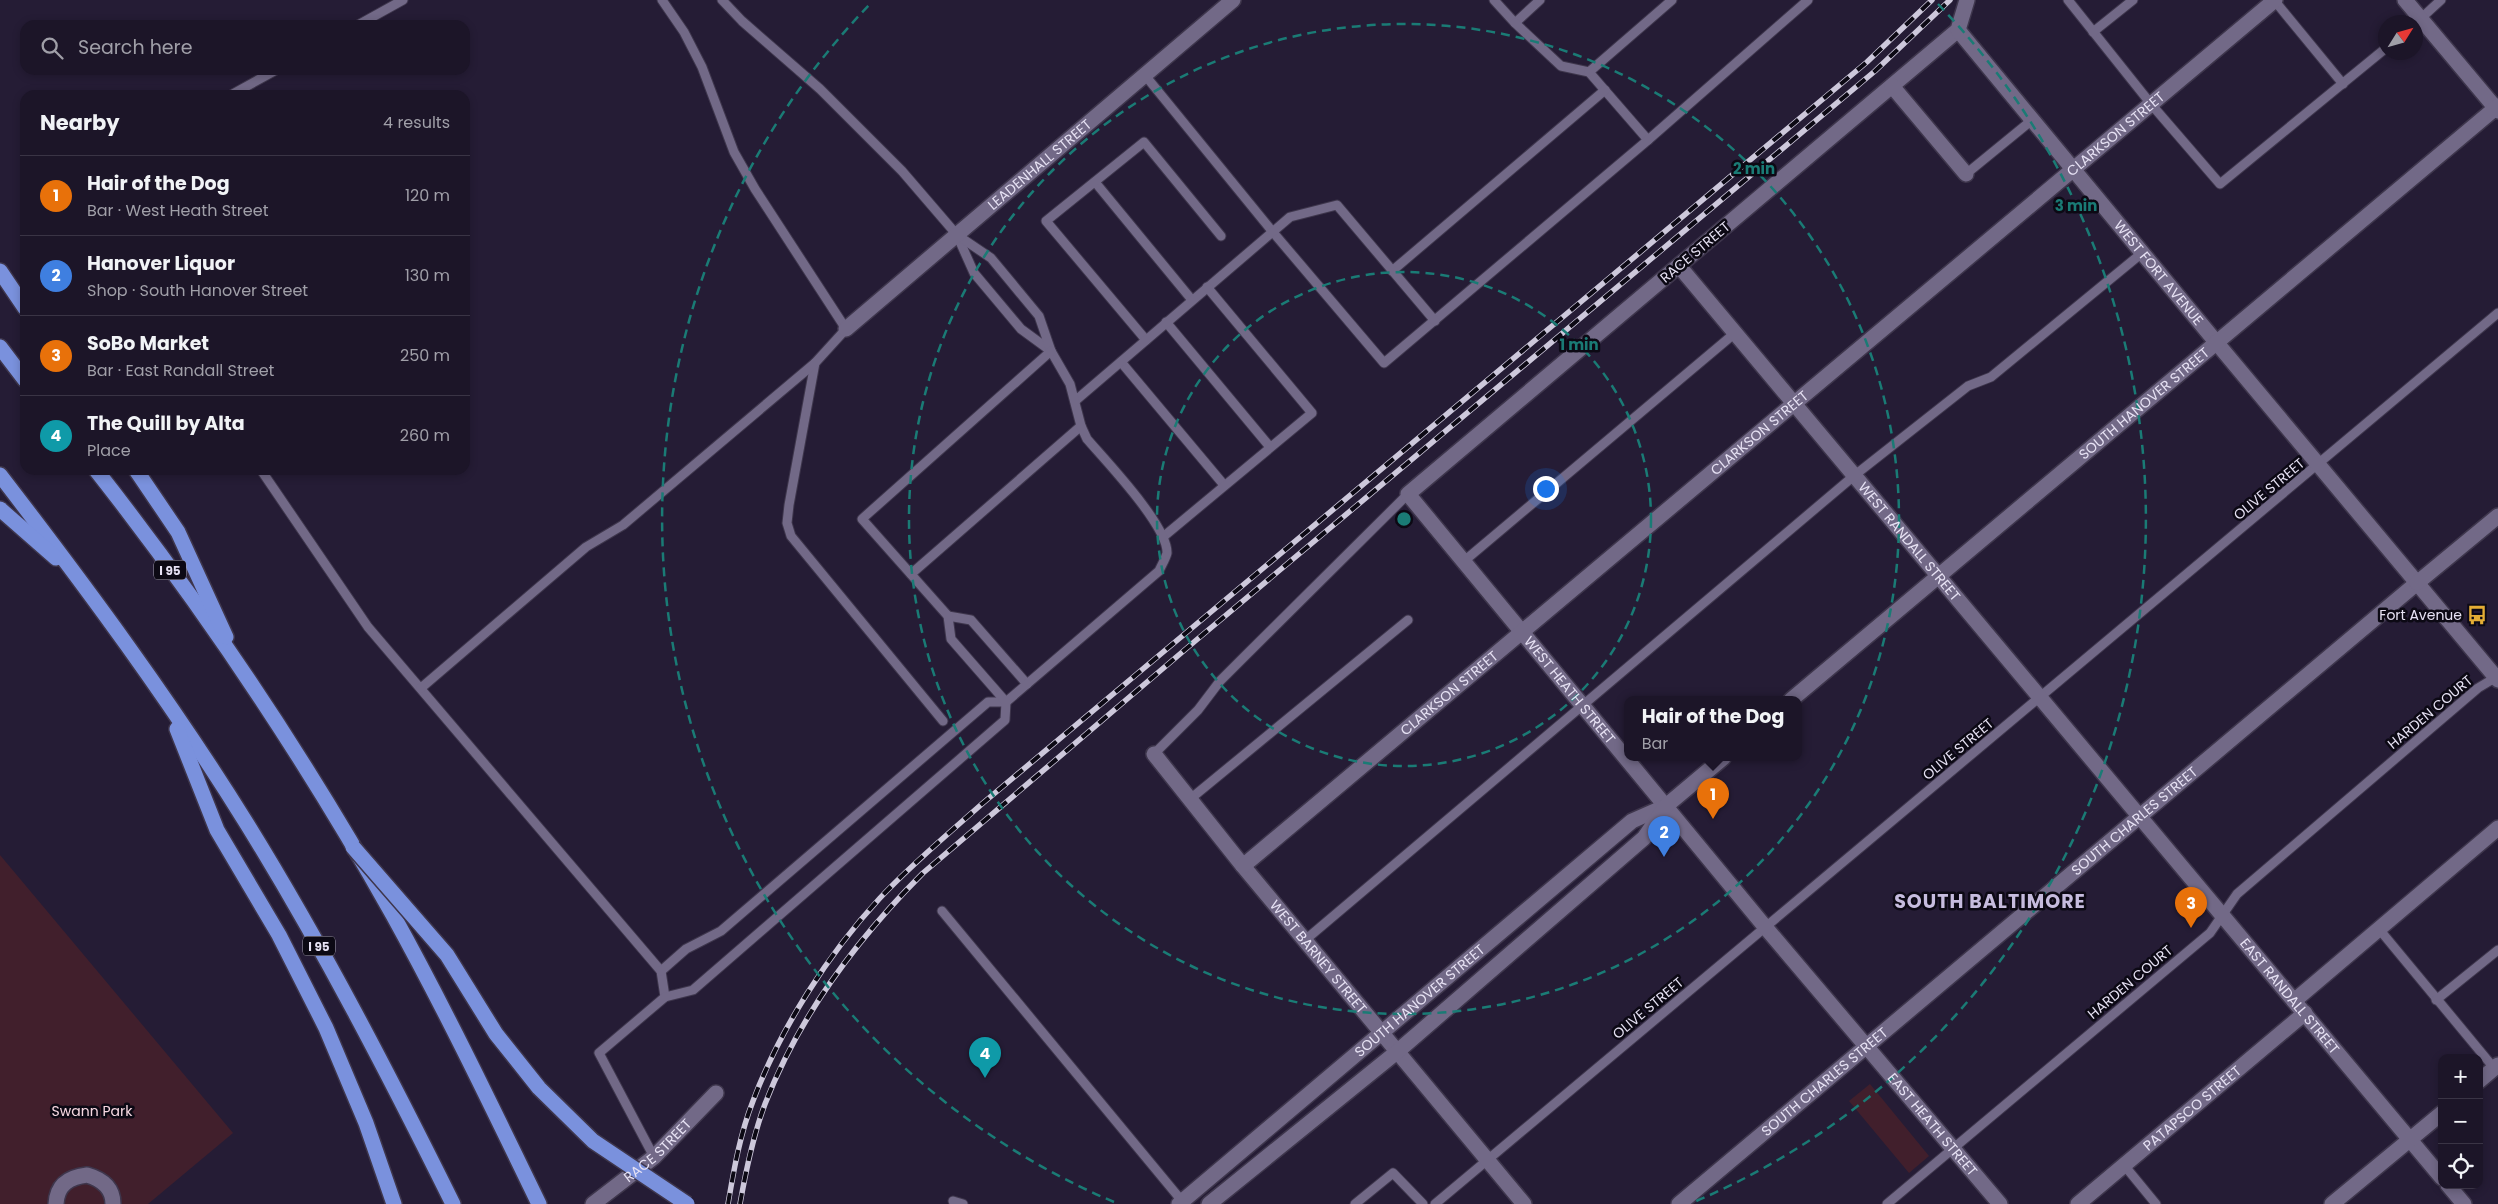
<!DOCTYPE html>
<html lang="en">
<head>
<meta charset="utf-8">
<style>
	body { margin:0; font-family:Poppins,sans-serif; background:#292234; color:#f1f3f6 }
	.controls { position:absolute; right:15px; bottom:15px; display:grid; overflow:hidden; border-radius:10px; box-shadow:0 2px 8px #0003 }
	.controls button { width:45px; height:45px; display:grid; place-items:center; padding:0; border:0; border-bottom:1px solid #3a3445; background:#1c1528; color:#f1f3f6; font:25px sans-serif }
	.compass { position:absolute; left:2378px; top:15px; width:45px; height:45px; border-radius:50%; background:#1c1528; box-shadow:0 2px 8px #0003; rotate:53deg }
	.you { position:absolute; left:1545px; top:488px; width:18px; height:18px; margin:-12px; border:4px solid #fff; border-radius:50%; background:#1a73e8; box-shadow:0 0 0 8px #1a73e833 }
	.badge { display:grid; place-items:center; width:32px; height:32px; border-radius:50%; background:#e4ad35; color:#fff; font-size:16px; font-weight:700 }
	.pin { position:absolute; translate:-50% -41px; filter:drop-shadow(0 1px 2px #0008) }
	.pin::after { content:''; position:absolute; top:26px; width:18px; height:15px; background:inherit; clip-path:polygon(0 0,100% 0,50% 100%) }
	.popup { position:absolute; left:1624px; top:696px; width:178px; height:65px; box-sizing:border-box; display:grid; place-content:center; border-radius:10px; background:#1c1528; filter:drop-shadow(0 1px 4px #0005); font-size:16px; white-space:nowrap; color:#a09fa8 }
	.popup b { font-size:19px; color:#f1f3f6 }
	.popup::after { content:''; position:absolute; left:50%; top:100%; margin-left:-10px; border:10px solid transparent; border-top-color:#1c1528 }
	.list { margin:0; padding:0; list-style:none }
	h2 { display:flex; justify-content:space-between; align-items:center; height:65px; margin:0; padding:0 20px; font-size:21px }
	h2 small { font-size:16px; font-weight:400; color:#a09fa8 }
	.list li { display:grid; grid-template-columns:32px 1fr auto; gap:15px; align-items:center; box-sizing:border-box; height:80px; padding:0 20px; border-top:1px solid #3a3445 }
	.list b { display:block; font-size:19px; white-space:nowrap }
	.list p { margin:0; font-size:16px; white-space:nowrap; color:#a09fa8 }
	.list em { font-size:16px; font-style:normal; color:#a09fa8 }
	.icon { flex:none; width:28px; height:28px; fill:none; stroke:currentColor; stroke-width:2; stroke-linecap:round; stroke-linejoin:round }
	.map { position:relative; flex:none; width:2498px; height:1204px; overflow:hidden }
	.search { position:absolute; background:#1c1528; box-shadow:0 2px 8px #0003; left:20px; top:20px; width:450px; height:55px; display:flex; align-items:center; gap:12px; box-sizing:border-box; padding:0 18px; border-radius:15px; color:#a09fa8; font-size:19px }
	.panel { position:absolute; background:#1c1528; box-shadow:0 2px 8px #0003; left:20px; top:90px; width:450px; height:385px; border-radius:15px }
	.map>svg:first-child { display:block }
	.green { fill:#411f2c }
	.lines { fill:none; stroke-linecap:round; stroke-linejoin:round }
	.lane-casing { stroke:#3e364c; stroke-width:11 }
	.street-casing { stroke:#3e364c; stroke-width:18 }
	.secondary-casing { stroke:#3e364c; stroke-width:18 }
	.highway-casing { stroke:#3e364c; stroke-width:18 }
	.lane { stroke:#726987; stroke-width:9 }
	.street { stroke:#726987; stroke-width:15 }
	.secondary { stroke:#726987; stroke-width:15 }
	.highway { stroke:#7a91dd; stroke-width:15 }
	.rail-casing { stroke:#cdc8db; stroke-width:5.5 }
	.rail { stroke:#0c0914; stroke-width:4; stroke-dasharray:11; stroke-linecap:butt }
	.highway-bridge-casing { stroke:#3e364c; stroke-width:18; stroke-linecap:butt }
	.highway-bridge { stroke:#7a91dd; stroke-width:15 }
	.ring { fill:none; stroke:#1a7b75; stroke-width:2.5; stroke-dasharray:9 6 }
	.labels { text-anchor:middle; dominant-baseline:central; stroke-width:5; stroke-linejoin:round; paint-order:stroke }
	.shield { fill:#0c0914; stroke:#a5a1b1; stroke-width:1 }
	.shield-label { font-size:12px; font-weight:bold; fill:#e7e2f4 }
	.street-label { font-size:14px; fill:#e7e2f4; stroke:#0c0914 }
	.poi-label { font-size:14px; fill:#e7e2f4; stroke:#0c0914; text-anchor:end }
	.park-label { font-size:14px; fill:#f7d8e2; stroke:#0c0914 }
	.district-label { font-size:19px; font-weight:bold; letter-spacing:1px; fill:#c6bcde; stroke:#0c0914 }
	.centre { fill:#1a7b75; stroke:#0c0914; stroke-width:2.5 }
	.ring-label { font-size:15px; text-anchor:middle; font-weight:bold; fill:#1a7b75; stroke:#0c0914; stroke-width:5; stroke-linejoin:round; paint-order:stroke }
</style>
</head>
<body>
<div class="map">
<svg width="2498" height="1204" viewBox="0 0 2498 1204">
	<rect width="100%" height="100%" fill="#251c35"/>
	<g class="green">
		<polygon points="0,855 233,1133 148,1204 0,1204"/>
		<polygon points="1870,1084 1929,1156 1909,1173 1849,1101"/>
	</g>
	<g class="lines">
		<defs>
			<g id="lane">
				<polyline points="1494,0 1515,23 1540,0"/>
				<polyline points="2068,0 2151,104 2220,184 2386,48"/>
				<polyline points="2274,0 2343,84"/>
				<polyline points="2417,22 2441,0"/>
				<polyline points="1515,23 1561,66 1589,72 1648,140"/>
				<polyline points="358,25 403,0"/>
				<polyline points="2093,32 2133,0"/>
				<polyline points="1589,72 1672,0"/>
				<polyline points="1144,74 1272,231 1384,363 1648,140 1808,0"/>
				<polyline points="231,95 276,70"/>
				<polyline points="1966,174 2032,120"/>
				<polyline points="1095,182 1192,300"/>
				<polyline points="957,235 974,273 1021,329 1051,351"/>
				<polyline points="1392,271 1605,90"/>
				<polyline points="1166,322 1270,447"/>
				<polyline points="1146,340 1046,221 1144,142 1221,236"/>
				<polyline points="1121,362 1224,485"/>
				<polyline points="815,363 789,505 787,523 791,536 943,721"/>
				<polyline points="1075,401 1290,217 1337,205 1435,321"/>
				<polyline points="261,470 368,627 661,971 665,997"/>
				<polyline points="1163,537 1312,413 1207,287"/>
				<polyline points="1463,562 1735,333"/>
				<polyline points="911,574 1081,426"/>
				<polyline points="948,616 971,620 1027,684"/>
				<polyline points="421,688 586,547 623,525 815,363 846,329 755,189 734,152 702,67 684,32 662,0"/>
				<polyline points="1154,754 1198,710 1220,681 1244,657 1408,494"/>
				<polyline points="1189,800 1408,620"/>
				<polyline points="942,911 1182,1201"/>
				<polyline points="2379,929 2494,1068"/>
				<polyline points="1304,941 1855,475 1968,386 1991,377 2142,253"/>
				<path d="M 661,971 L 686,949 L 721,931 L 988,702 L 1006,702 L 1159,571 C 1161,566 1166,558 1167,553 C 1168,526 1106,461 1087,439 L 1081,426 L 1070,384 L 1051,351 L 1039,316 L 991,258 L 957,235 L 902,171 L 820,89 L 742,21 L 722,0"/>
				<polyline points="2436,1000 2498,950"/>
				<polyline points="654,1157 599,1053 665,997 693,990 1005,720 1006,702 951,639 948,616 862,519 1051,351"/>
				<polyline points="2124,1165 2156,1204"/>
				<polyline points="953,1201 963,1204"/>
				<polyline points="1355,1204 1393,1173 1423,1204"/>
				<polyline points="1435,1204 2498,313"/>
				<polyline points="1887,1204 2210,933 2237,894 2478,688 2498,676"/>
			</g>
			<g id="street">
				<path id="s1" d="M 1967,0 L 1958,30 L 1408,494 L 1766,928 L 2000,1204"/>
				<polyline points="2405,0 2498,111"/>
				<path id="s2" d="M 1958,30 L 2216,342"/>
				<polyline points="1892,86 1966,174"/>
				<path id="s3" d="M 1679,266 L 2442,1178"/>
				<path id="s4" d="M 846,329 L 1233,0"/>
				<path id="s5" d="M 1154,754 L 1243,866 L 1524,1204"/>
				<path id="s6" d="M 1243,866 L 2275,0"/>
				<polyline points="2294,1001 2498,828"/>
				<polyline points="2479,1081 2498,1065"/>
				<polyline points="2448,1185 2464,1204"/>
				<path d="M 56,1204 C 57,1185 69,1177 87,1175 C 101,1179 113,1187 113,1204"/>
				<path id="s7" d="M 593,1204 L 654,1157 L 716,1093"/>
				<path id="s8" d="M 1679,1204 L 2417,583"/>
				<path id="s9" d="M 2078,1204 L 2305,1013"/>
				<polyline points="2332,1204 2442,1113"/>
			</g>
			<g id="secondary">
				<polyline points="2216,342 2498,680"/>
				<polyline points="2417,583 2498,516"/>
				<path id="s10" d="M 1791,700 L 2498,106"/>
				<path id="s11" d="M 1179,1204 L 1632,821 L 1666,806"/>
				<polyline points="1209,1204 1398,1051 1644,838 1666,806 1723,758"/>
			</g>
			<g id="highway">
				<polyline points="0,271 25,308"/>
				<polyline points="0,347 25,380"/>
				<path d="M 96,470 C 206,610 306,760 393,915 C 445,1009 492,1107 539,1204"/>
				<polyline points="136,470 178,532 226,637"/>
				<path d="M 0,475 C 87,588 172,703 247,824 C 323,947 389,1075 453,1204"/>
				<polyline points="0,509 56,558"/>
				<polyline points="177,729 217,830 279,935 326,1028 366,1123 394,1204"/>
			</g>
		</defs>
		<use href="#lane" class="lane-casing"/>
		<use href="#street" class="street-casing"/>
		<use href="#secondary" class="secondary-casing"/>
		<use href="#highway" class="highway-casing"/>
		<use href="#lane" class="lane"/>
		<use href="#street" class="street"/>
		<use href="#secondary" class="secondary"/>
		<use href="#highway" class="highway"/>
		<defs>
			<g id="rail">
				<path d="M 728,1204 C 734,1169 740,1134 753,1101 C 780,1029 828,954 880,898 C 912,864 948,834 983,803 L 1867,62 L 1932,0"/>
				<path d="M 740,1204 C 746,1170 753,1136 765,1104 C 799,1016 857,939 923,873 L 1194,642 L 1875,71 L 1950,0"/>
			</g>
		</defs>
		<use href="#rail" class="rail-casing"/>
		<use href="#rail" class="rail"/>
		<defs>
			<polyline id="highway-bridge" points="353,847 447,955 496,1034 539,1088 593,1141 687,1204"/>
		</defs>
		<use href="#highway-bridge" class="highway-bridge-casing"/>
		<use href="#highway-bridge" class="highway-bridge"/>
	</g>
	<g class="ring">
		<circle cx="1404" cy="519" r="247"/>
		<circle cx="1404" cy="519" r="495"/>
		<path d="M1114 1202A742 742 0 0 1 870 4M1938 4A742 742 0 0 1 1694 1202"/>
	</g>
	<defs>
		<symbol id="bus-bare" viewBox="-9 -9 18 18"><path d="M-5-6H5V4H4V6H2V4H-2V6H-4V4H-5ZM-3.5-4V0h7V-4ZM-3.5 1.2v1.5H-2V1.2ZM2 1.2v1.5H3.5V1.2Z" fill="#e4ad35" stroke="#0c0914" stroke-width="2.5" paint-order="stroke"/></symbol>
	</defs>
	<g fill-rule="evenodd">
		<use href="#bus-bare" x="2463" y="601" width="28" height="28"/>
	</g>
	<g class="labels">
		<g class="shield">
			<rect x="154" y="560.5" width="32" height="19" rx="4"/>
			<rect x="303" y="936.5" width="32" height="19" rx="4"/>
		</g>
		<g class="shield-label">
			<text x="170" y="570">I 95</text>
			<text x="319" y="946">I 95</text>
		</g>
		<g class="street-label">
			<text stroke="none"><textPath href="#s6" startOffset="1139">CLARKSON STREET</textPath></text>
			<text stroke="none"><textPath href="#s4" startOffset="254">LEADENHALL STREET</textPath></text>
			<text transform="translate(1695 252) rotate(-40)">RACE STREET</text>
			<text stroke="none"><textPath href="#s2" startOffset="315">WEST FORT AVENUE</textPath></text>
			<text stroke="none"><textPath href="#s10" startOffset="461">SOUTH HANOVER STREET</textPath></text>
			<text stroke="none"><textPath href="#s6" startOffset="674">CLARKSON STREET</textPath></text>
			<text transform="translate(2269 489) rotate(-40)">OLIVE STREET</text>
			<text stroke="none"><textPath href="#s3" startOffset="359">WEST RANDALL STREET</textPath></text>
			<text stroke="none"><textPath href="#s1" startOffset="1005">WEST HEATH STREET</textPath></text>
			<text stroke="none"><textPath href="#s6" startOffset="269">CLARKSON STREET</textPath></text>
			<text transform="translate(2430 712) rotate(-40)">HARDEN COURT</text>
			<text transform="translate(1958 749) rotate(-40)">OLIVE STREET</text>
			<text stroke="none"><textPath href="#s8" startOffset="595">SOUTH CHARLES STREET</textPath></text>
			<text stroke="none"><textPath href="#s5" startOffset="261">WEST BARNEY STREET</textPath></text>
			<text transform="translate(2130 982) rotate(-40)">HARDEN COURT</text>
			<text stroke="none"><textPath href="#s3" startOffset="952">EAST RANDALL STREET</textPath></text>
			<text stroke="none"><textPath href="#s11" startOffset="315">SOUTH HANOVER STREET</textPath></text>
			<text transform="translate(1648 1008) rotate(-40)">OLIVE STREET</text>
			<text stroke="none"><textPath href="#s8" startOffset="190">SOUTH CHARLES STREET</textPath></text>
			<text stroke="none"><textPath href="#s9" startOffset="149">PATAPSCO STREET</textPath></text>
			<text stroke="none"><textPath href="#s1" startOffset="1571">EAST HEATH STREET</textPath></text>
			<text stroke="none"><textPath href="#s7" startOffset="84">RACE STREET</textPath></text>
		</g>
		<g class="poi-label">
			<text x="2462" y="615">Fort Avenue</text>
		</g>
		<g class="park-label">
			<text x="92" y="1111">Swann Park</text>
		</g>
		<g class="district-label">
			<text x="1990" y="901">SOUTH BALTIMORE</text>
		</g>
	</g>
	<circle cx="1404" cy="519" r="8" class="centre"/>
	<g class="ring-label">
		<text x="1754" y="174">2 min</text>
		<text x="2076" y="211">3 min</text>
		<text x="1579" y="350">1 min</text>
	</g>
</svg>
<div class="controls">
<button>+</button>
<button>−</button>
<button><svg class="icon" aria-label="locate" viewBox="0 0 24 24"><circle cx="12" cy="12" r="6"/><path d="M12 2v4M12 18v4M2 12h4M18 12h4"/></svg></button>
</div>
<svg class="compass" viewBox="-18 -18 36 36"><path d="M0-13l5 13h-10z" fill="#e53935"/><path d="M0 13l5-13h-10z" fill="#a09fa8"/></svg>
<div class="you"></div>
<div class="pin badge" style="left:1713px;top:819px;background:#e8710a">1</div>
<div class="popup"><b>Hair of the Dog</b>Bar</div>
<div class="pin badge" style="left:1664px;top:857px;background:#3f7fe0">2</div>
<div class="pin badge" style="left:2191px;top:928px;background:#e8710a">3</div>
<div class="pin badge" style="left:985px;top:1078px;background:#0f9aa8">4</div>
<div class="search"><svg class="icon" aria-label="search" viewBox="0 0 24 24"><circle cx="10" cy="10" r="6"/><path d="M15 15l6 6"/></svg>Search here</div>
<section class="panel">
<h2>Nearby<small>4 results</small></h2>
<ul class="list">
<li><span class="badge" style="background:#e8710a">1</span><div><b>Hair of the Dog</b><p>Bar · West Heath Street</p></div><em>120 m</em></li>
<li><span class="badge" style="background:#3f7fe0">2</span><div><b>Hanover Liquor</b><p>Shop · South Hanover Street</p></div><em>130 m</em></li>
<li><span class="badge" style="background:#e8710a">3</span><div><b>SoBo Market</b><p>Bar · East Randall Street</p></div><em>250 m</em></li>
<li><span class="badge" style="background:#0f9aa8">4</span><div><b>The Quill by Alta</b><p>Place</p></div><em>260 m</em></li>
</ul>
</section>
</div>
</body>
</html>
